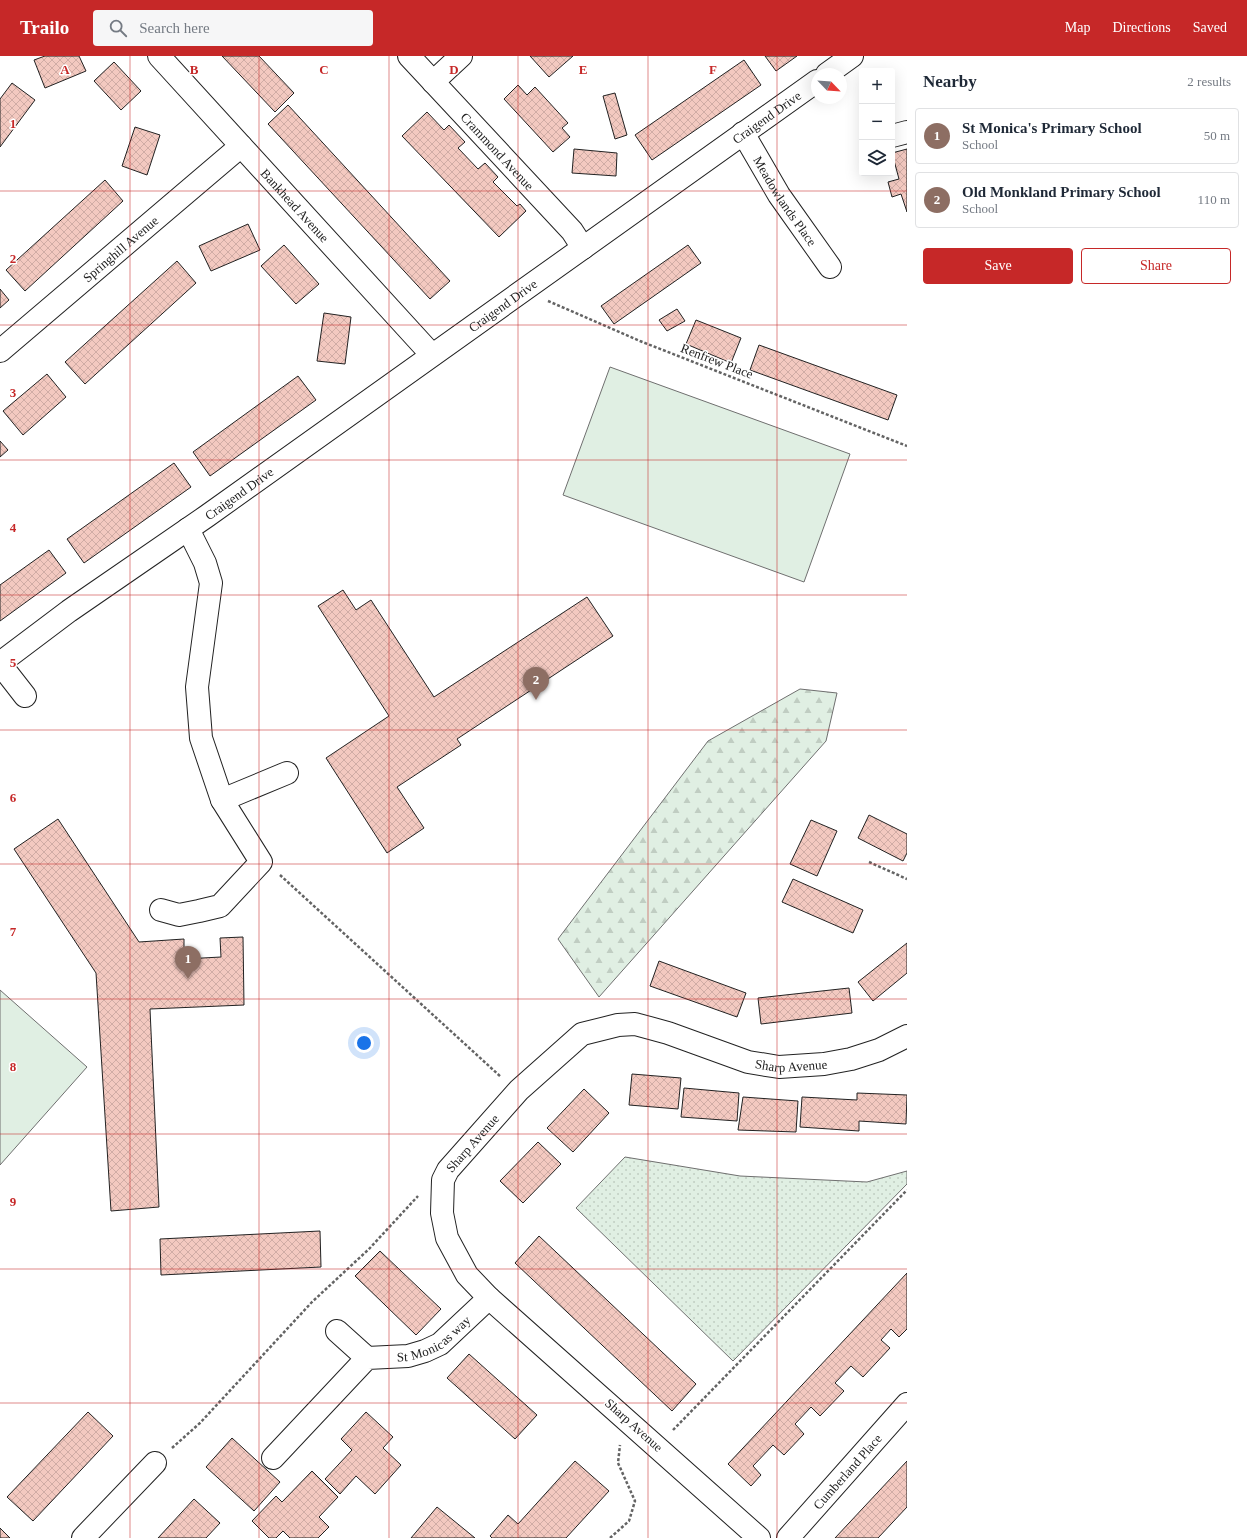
<!DOCTYPE html>
<html lang="en">
<head>
<meta charset="utf-8">
<style>
	body { margin:0; font-family:"Times New Roman",serif; background:#f6f6f7; color:#1f2937 }
	.controls { position:absolute; right:12px; top:12px; display:grid; overflow:hidden; border-radius:4px; box-shadow:0 4px 16px #0002 }
	.controls button { width:36px; height:36px; display:grid; place-items:center; padding:0; border:0; border-bottom:1px solid #e0e1e3; background:#fff; color:#1f2937; font:20px sans-serif }
	.compass { position:absolute; left:811px; top:12px; width:36px; height:36px; border-radius:50%; background:#fff; box-shadow:0 4px 16px #0002; rotate:115deg }
	.you { position:absolute; left:364px; top:987px; width:14px; height:14px; margin:-10px; border:3px solid #fff; border-radius:50%; background:#1a73e8; box-shadow:0 0 0 6px #1a73e833 }
	.badge { display:grid; place-items:center; width:26px; height:26px; border-radius:50%; background:#c62828; color:#fff; font-size:13px; font-weight:700 }
	.pin { position:absolute; translate:-50% -33px; filter:drop-shadow(0 1px 2px #0008) }
	.pin::after { content:''; position:absolute; top:21px; width:14px; height:12px; background:inherit; clip-path:polygon(0 0,100% 0,50% 100%) }
	.list { margin:0; padding:0; list-style:none }
	h2 { display:flex; justify-content:space-between; align-items:center; height:52px; margin:0; padding:0 16px; font-size:17px }
	h2 small { font-size:13px; font-weight:400; color:#747a83 }
	.list li { display:grid; grid-template-columns:26px 1fr auto; gap:12px; align-items:center; box-sizing:border-box; height:56px; margin:0 8px 8px; padding:0 8px; border:1px solid #e0e1e3; border-radius:4px }
	.list b { display:block; font-size:15px; white-space:nowrap }
	.list p { margin:0; font-size:13px; white-space:nowrap; color:#747a83 }
	.list em { font-size:13px; font-style:normal; color:#747a83 }
	.actions { display:flex; gap:8px; padding:12px 16px }
	.actions a { flex:1; padding:9px 0; border:1px solid #c62828; border-radius:4px; text-align:center; font-size:14px; color:#c62828 }
	.actions .main { background:#c62828; color:#fff }
	.icon { flex:none; width:22px; height:22px; fill:none; stroke:currentColor; stroke-width:2; stroke-linecap:round; stroke-linejoin:round }
	.map { position:relative; flex:none; width:907px; height:1482px; overflow:hidden }
	header { display:flex; align-items:center; gap:24px; box-sizing:border-box; height:56px; padding:0 20px; background:#c62828; color:#fff }
	header strong { font-size:19px }
	nav { display:flex; gap:22px; margin-inline-start:auto; font-size:14px }
	.search { width:280px; height:36px; background:#f6f6f7; display:flex; align-items:center; gap:10px; box-sizing:border-box; padding:0 14px; border-radius:4px; color:#747a83; font-size:15px }
	main { display:flex }
	aside { flex:1; background:#fff }
	.map>svg:first-child { display:block }
	.grass { fill:url(#grass-dots); stroke:#6f6f6f }
	.forest { fill:url(#forest-firs); stroke:#6f6f6f }
	.pitch { fill:#e0efe3; stroke:#6f6f6f }
	.building { fill:url(#building-cross-hatch); stroke:#222 }
	.lines { fill:none; stroke-linecap:round; stroke-linejoin:round }
	.minor-casing { stroke:#222; stroke-width:24 }
	.path { stroke:#646464; stroke-width:2.5; stroke-dasharray:3 2; stroke-linecap:butt }
	.minor { stroke:#fff; stroke-width:22 }
	.grid { fill:none; stroke:#c62828; stroke-width:1; stroke-opacity:0.55 }
	.labels { text-anchor:middle; dominant-baseline:central; stroke-width:3; stroke-linejoin:round; paint-order:stroke }
	.street-label { font-size:13px; fill:#222; stroke:#fff }
	.grid-label { font-size:13px; text-anchor:middle; font-weight:bold; fill:#c62828; stroke:#fff; stroke-width:3; stroke-linejoin:round; paint-order:stroke }
</style>
</head>
<body>
<header>
<strong>Trailo</strong>
<div class="search"><svg class="icon" aria-label="search" viewBox="0 0 24 24"><circle cx="10" cy="10" r="6"/><path d="M15 15l6 6"/></svg>Search here</div>
<nav><a>Map</a><a>Directions</a><a>Saved</a></nav>
</header>
<main>
<div class="map">
<svg width="907" height="1482" viewBox="0 0 907 1482">
	<defs>
		<pattern id="grass-dots" width="8" height="8" patternUnits="userSpaceOnUse"><rect width="8" height="8" fill="#e0efe3"/><path d="M2 2h.1M6 6h.1" fill="none" stroke="#c0cdc2" stroke-width="1.8" stroke-linecap="round"/></pattern>
		<pattern id="forest-firs" width="22" height="20" patternUnits="userSpaceOnUse"><rect width="22" height="20" fill="#e0efe3"/><path d="M5 1l3.5 6h-7zM16 11l3.5 6h-7z" fill="#c0cdc2"/></pattern>
		<pattern id="building-cross-hatch" width="8" height="8" patternUnits="userSpaceOnUse"><rect width="8" height="8" fill="#f3c9c0"/><path d="M0 0l8 8M0 8l8-8" fill="none" stroke="#d0aca5"/></pattern>
	</defs>
	<rect width="100%" height="100%" fill="#fff"/>
	<polygon class="grass" points="625,1101 740,1120 867,1126 907,1115 907,1128 733,1305 576,1152"/>
	<polygon class="forest" points="800,633 837,637 826,685 599,941 558,883 708,685"/>
	<g class="pitch">
		<polygon points="610,311 850,398 804,526 563,439"/>
		<polygon points="0,934 87,1011 0,1109"/>
	</g>
	<g class="building">
		<polygon points="45,0 79,0 86,15 45,32 34,4"/>
		<polygon points="222,0 259,0 294,37 275,56"/>
		<polygon points="530,0 573,0 549,21"/>
		<polygon points="765,0 797,0 776,15"/>
		<polygon points="744,4 761,29 652,104 635,79"/>
		<polygon points="114,6 141,35 121,54 94,25"/>
		<polygon points="12,27 35,44 0,91 0,43"/>
		<polygon points="518,29 527,39 535,31 568,67 562,72 570,81 553,96 504,43"/>
		<polygon points="615,37 627,79 615,83 603,40"/>
		<polygon points="288,49 450,225 430,243 268,68"/>
		<polygon points="427,56 444,74 449,69 465,86 458,92 478,113 485,107 498,121 493,126 517,150 520,148 526,155 499,181 402,80"/>
		<polygon points="135,71 160,79 147,119 122,110"/>
		<polygon points="574,93 617,97 616,120 572,117"/>
		<polygon points="907,93 907,156 901,138 892,141 888,126 899,123 892,97"/>
		<polygon points="105,124 123,145 25,235 6,214"/>
		<polygon points="248,168 260,194 211,215 199,190"/>
		<polygon points="284,189 319,228 296,248 261,210"/>
		<polygon points="688,189 701,207 614,268 601,250"/>
		<polygon points="177,205 196,227 85,328 65,306"/>
		<polygon points="0,233 9,244 0,252"/>
		<polygon points="677,253 685,265 667,275 659,264"/>
		<polygon points="324,257 351,261 345,308 317,305"/>
		<polygon points="696,264 741,282 731,307 686,288"/>
		<polygon points="759,289 897,339 888,364 750,314"/>
		<polygon points="47,318 66,341 23,379 3,355"/>
		<polygon points="298,320 316,344 210,420 193,396"/>
		<polygon points="0,385 8,394 0,401"/>
		<polygon points="174,407 191,431 84,507 67,483"/>
		<polygon points="49,494 66,517 0,565 0,529"/>
		<polygon points="343,534 356,554 371,544 434,641 587,541 613,580 457,683 461,689 397,731 424,772 387,797 326,702 389,660 318,550"/>
		<polygon points="869,759 907,778 907,797 903,805 858,782"/>
		<polygon points="58,763 139,886 184,883 184,903 221,901 220,882 243,881 244,949 150,953 159,1151 111,1155 96,917 14,793"/>
		<polygon points="811,764 837,775 817,820 790,808"/>
		<polygon points="793,823 863,854 853,877 782,846"/>
		<polygon points="907,887 907,917 873,945 858,926"/>
		<polygon points="659,905 746,937 737,961 650,930"/>
		<polygon points="849,932 852,957 761,968 758,942"/>
		<polygon points="632,1018 681,1022 678,1053 629,1049"/>
		<polygon points="684,1032 739,1037 737,1065 681,1061"/>
		<polygon points="584,1033 609,1057 573,1096 547,1072"/>
		<polygon points="857,1037 907,1039 906,1068 859,1065 859,1075 800,1071 802,1041 857,1044"/>
		<polygon points="743,1041 798,1045 796,1076 738,1074"/>
		<polygon points="538,1086 561,1108 523,1147 500,1125"/>
		<polygon points="320,1175 321,1211 161,1219 160,1183"/>
		<polygon points="539,1180 696,1328 672,1355 515,1207"/>
		<polygon points="380,1195 441,1253 416,1279 355,1220"/>
		<polygon points="907,1217 907,1273 899,1281 891,1273 881,1284 890,1292 863,1321 851,1310 835,1327 844,1335 820,1360 811,1351 795,1368 804,1378 784,1399 773,1389 753,1410 761,1419 751,1430 728,1408"/>
		<polygon points="469,1298 537,1359 515,1383 447,1322"/>
		<polygon points="88,1356 113,1380 33,1465 7,1441"/>
		<polygon points="366,1356 393,1381 383,1392 401,1409 375,1438 356,1420 340,1438 325,1423 352,1394 341,1383"/>
		<polygon points="232,1382 280,1426 254,1455 206,1411"/>
		<polygon points="575,1405 609,1435 566,1482 492,1482 490,1480 508,1459 518,1468"/>
		<polygon points="907,1405 907,1451 878,1482 835,1482"/>
		<polygon points="312,1415 338,1441 319,1461 329,1471 318,1482 290,1482 283,1475 276,1482 269,1482 252,1465 276,1440 282,1446"/>
		<polygon points="194,1443 220,1467 206,1482 158,1482"/>
		<polygon points="437,1451 475,1482 411,1482"/>
		<polygon points="0,1472 10,1482 0,1482"/>
	</g>
	<g class="lines">
		<defs>
			<g id="minor">
				<path id="s1" d="M 159,0 L 432,299"/>
				<path id="s2" d="M 409,0 L 572,175 L 583,192"/>
				<polyline points="827,18 852,0"/>
				<polyline points="433,26 461,0"/>
				<path id="s3" d="M 743,77 L 779,139 L 830,211"/>
				<polyline points="892,80 907,76"/>
				<path id="s4" d="M 0,295 L 241,90"/>
				<path id="s5" d="M 0,607 L 69,555 L 207,460 L 817,25"/>
				<polyline points="0,608 25,640"/>
				<polyline points="222,744 287,717"/>
				<polyline points="161,854 179,859 199,855 220,850 261,806 222,744 201,682 197,631 211,527 205,507 188,473"/>
				<polyline points="337,1275 367,1302"/>
				<path id="s6" d="M 273,1402 L 367,1302 L 408,1300 L 425,1295 L 440,1288 L 489,1242"/>
				<polyline points="83,1482 155,1407"/>
				<path id="s7" d="M 759,1482 L 489,1242 L 467,1219 L 447,1182 L 442,1157 L 443,1124 L 448,1114 L 519,1034 L 582,978 L 618,969 L 635,968 L 668,977 L 748,1006 L 779,1011 L 824,1008 L 851,1003 L 879,994 L 907,980"/>
				<path id="s8" d="M 788,1482 L 907,1348"/>
			</g>
		</defs>
		<use href="#minor" class="minor-casing"/>
		<g class="path">
			<polyline points="548,245 640,285 907,390"/>
			<polyline points="869,806 907,823"/>
			<polyline points="280,819 501,1021"/>
			<polyline points="673,1374 907,1134"/>
			<polyline points="172,1392 200,1367 312,1246 369,1193 418,1140"/>
			<polyline points="610,1482 629,1465 635,1445 618,1407 620,1389"/>
		</g>
		<use href="#minor" class="minor"/>
	</g>
	<path class="grid" d="M 130,0 L 130,1482M 259,0 L 259,1482M 389,0 L 389,1482M 518,0 L 518,1482M 648,0 L 648,1482M 777,0 L 777,1482M 0,135 L 907,135M 0,269 L 907,269M 0,404 L 907,404M 0,539 L 907,539M 0,674 L 907,674M 0,808 L 907,808M 0,943 L 907,943M 0,1078 L 907,1078M 0,1213 L 907,1213M 0,1347 L 907,1347"/>
	<g class="labels">
		<g class="street-label">
			<text stroke="none"><textPath href="#s5" startOffset="941">Craigend Drive</textPath></text>
			<text stroke="none"><textPath href="#s2" startOffset="130">Crammond Avenue</textPath></text>
			<text stroke="none"><textPath href="#s3" startOffset="80">Meadowlands Place</textPath></text>
			<text stroke="none"><textPath href="#s1" startOffset="202">Bankhead Avenue</textPath></text>
			<text stroke="none"><textPath href="#s4" startOffset="158">Springhill Avenue</textPath></text>
			<text stroke="none"><textPath href="#s5" startOffset="617">Craigend Drive</textPath></text>
			<text transform="translate(717 305) rotate(21)">Renfrew Place</text>
			<text stroke="none"><textPath href="#s5" startOffset="293">Craigend Drive</textPath></text>
			<text stroke="none"><textPath href="#s7" startOffset="913">Sharp Avenue</textPath></text>
			<text stroke="none"><textPath href="#s7" startOffset="541">Sharp Avenue</textPath></text>
			<text stroke="none"><textPath href="#s6" startOffset="209">St Monicas way</textPath></text>
			<text transform="translate(634 1369) rotate(42)">Sharp Avenue</text>
			<text stroke="none"><textPath href="#s8" startOffset="89">Cumberland Place</textPath></text>
		</g>
	</g>
	<g class="grid-label">
		<text x="65" y="18">A</text>
		<text x="194" y="18">B</text>
		<text x="324" y="18">C</text>
		<text x="454" y="18">D</text>
		<text x="583" y="18">E</text>
		<text x="713" y="18">F</text>
		<text x="13" y="72">1</text>
		<text x="13" y="207">2</text>
		<text x="13" y="341">3</text>
		<text x="13" y="476">4</text>
		<text x="13" y="611">5</text>
		<text x="13" y="746">6</text>
		<text x="13" y="880">7</text>
		<text x="13" y="1015">8</text>
		<text x="13" y="1150">9</text>
	</g>
</svg>
<div class="controls">
<button>+</button>
<button>−</button>
<button><svg class="icon" aria-label="layers" viewBox="0 0 24 24"><path d="M12 4l9 5-9 5-9-5zM3 14l9 5 9-5"/></svg></button>
</div>
<svg class="compass" viewBox="-18 -18 36 36"><path d="M0-13l5 13h-10z" fill="#e53935"/><path d="M0 13l5-13h-10z" fill="#747a83"/></svg>
<div class="you"></div>
<div class="pin badge" style="left:188px;top:923px;background:#8d6e63">1</div>
<div class="pin badge" style="left:536px;top:644px;background:#8d6e63">2</div>
</div>
<aside>
<h2>Nearby<small>2 results</small></h2>
<ul class="list">
<li><span class="badge" style="background:#8d6e63">1</span><div><b>St Monica's Primary School</b><p>School</p></div><em>50 m</em></li>
<li><span class="badge" style="background:#8d6e63">2</span><div><b>Old Monkland Primary School</b><p>School</p></div><em>110 m</em></li>
</ul>
<div class="actions"><a class="main">Save</a><a>Share</a></div>
</aside>
</main>
</body>
</html>
